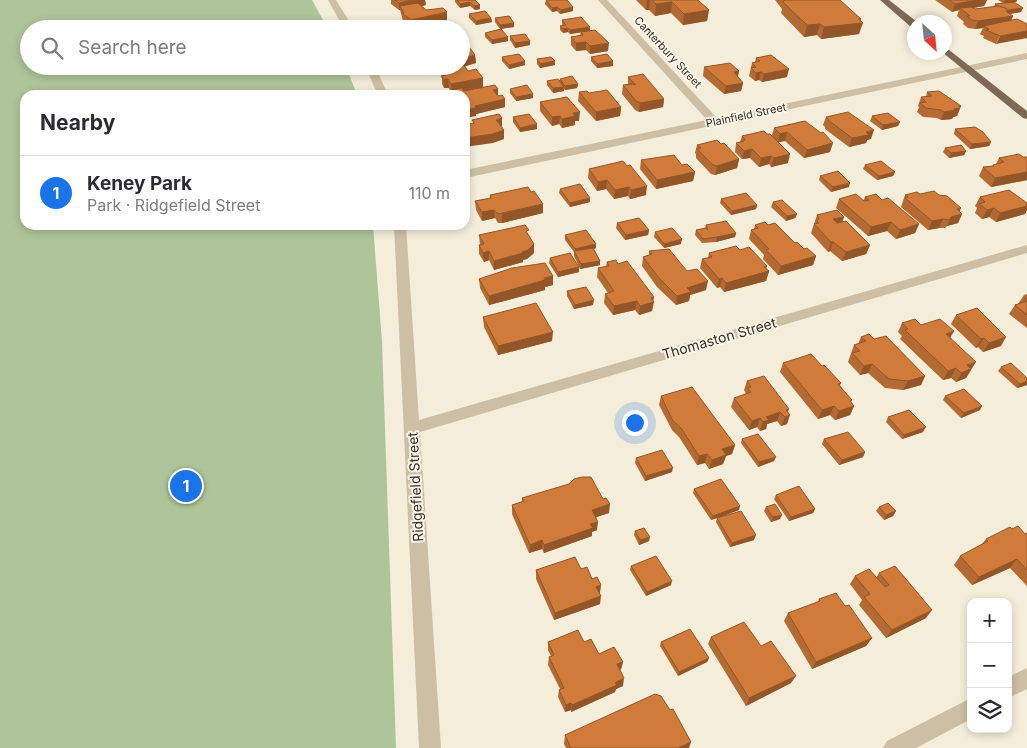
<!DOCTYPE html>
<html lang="en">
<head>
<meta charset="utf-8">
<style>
	body { margin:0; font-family:Inter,sans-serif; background:#f2f2f3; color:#2b2b33 }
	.controls { position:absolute; right:15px; bottom:15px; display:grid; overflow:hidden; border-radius:10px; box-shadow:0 2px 8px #0003 }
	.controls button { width:45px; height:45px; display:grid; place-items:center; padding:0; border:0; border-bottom:1px solid #e1e1e2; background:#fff; color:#2b2b33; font:25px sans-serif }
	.compass { position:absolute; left:907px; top:15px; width:45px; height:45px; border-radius:50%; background:#fff; box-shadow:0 2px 8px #0003; rotate:153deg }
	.you { position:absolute; left:634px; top:422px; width:18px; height:18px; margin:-12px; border:4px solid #fff; border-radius:50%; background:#1a73e8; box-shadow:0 0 0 8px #1a73e833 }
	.badge { display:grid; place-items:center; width:32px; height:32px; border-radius:50%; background:#1a73e8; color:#fff; font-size:16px; font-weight:700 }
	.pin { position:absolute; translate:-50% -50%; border:2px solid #fff; box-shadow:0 1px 5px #0006 }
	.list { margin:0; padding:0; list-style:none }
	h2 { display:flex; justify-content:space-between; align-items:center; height:65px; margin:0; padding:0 20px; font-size:21px }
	h2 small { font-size:16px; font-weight:400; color:#7c7c81 }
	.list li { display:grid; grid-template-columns:32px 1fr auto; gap:15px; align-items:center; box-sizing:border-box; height:75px; padding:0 20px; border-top:1px solid #e1e1e2 }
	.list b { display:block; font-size:19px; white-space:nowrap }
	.list p { margin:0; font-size:16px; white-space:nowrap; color:#7c7c81 }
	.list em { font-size:16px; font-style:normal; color:#7c7c81 }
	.icon { flex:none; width:28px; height:28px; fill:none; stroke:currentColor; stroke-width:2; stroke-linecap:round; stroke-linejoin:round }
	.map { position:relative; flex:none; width:1027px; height:748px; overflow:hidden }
	.search { position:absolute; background:#fff; box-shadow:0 2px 8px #0003; left:20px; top:20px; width:450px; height:55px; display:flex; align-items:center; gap:12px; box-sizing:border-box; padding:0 18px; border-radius:28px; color:#7c7c81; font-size:19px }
	.panel { position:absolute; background:#fff; box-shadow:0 2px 8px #0003; left:20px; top:90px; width:450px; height:140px; border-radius:15px }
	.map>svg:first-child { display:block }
	.green { fill:#aec499 }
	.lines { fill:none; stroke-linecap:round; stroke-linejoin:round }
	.minor { fill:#cdbfa5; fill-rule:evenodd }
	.major { fill:#7c6a57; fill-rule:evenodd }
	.wall { fill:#b46a33 }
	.shaded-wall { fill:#925629 }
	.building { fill:#d17b3b; stroke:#925629 }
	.labels { text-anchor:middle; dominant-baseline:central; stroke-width:4; stroke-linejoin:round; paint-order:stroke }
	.far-street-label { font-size:11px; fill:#383027; stroke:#fbf6e7 }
	.street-label { font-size:14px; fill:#383027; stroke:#fbf6e7 }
</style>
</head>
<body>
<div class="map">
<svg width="1027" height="748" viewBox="0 0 1027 748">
	<rect width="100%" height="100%" fill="#f4edda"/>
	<polygon class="green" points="0,0 312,0 328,29 29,29 29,66 346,66 357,95 25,95 25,225 373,225 382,342 396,748 0,748"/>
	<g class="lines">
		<g class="minor">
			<polygon points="328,0 336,0 354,29 344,29"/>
			<polygon points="598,0 607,0 717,118 1027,53 1027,59 465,178 465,170 707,120"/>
			<polygon points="365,66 375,66 388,95 378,95"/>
			<polygon points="394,225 406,225 419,420 1027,245 1027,253 420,432 441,748 419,748"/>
			<polygon points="1027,668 1027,689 1008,698 1008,677"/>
			<polygon points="971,698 971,719 916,748 883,748 887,741"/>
		</g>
		<g class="major">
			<polygon points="880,0 889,0 917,22 914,22 914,28 911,27"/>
			<polygon points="944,46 1027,111 1027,119 1023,118 942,52 944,52"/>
		</g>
	</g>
	<g class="wall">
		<polygon points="391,0 425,0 426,5 421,6 426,10 447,12 447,20 432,23 449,29 407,29 406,27 410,27 403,21 400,10 399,10 391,4"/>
		<polygon points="455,0 475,0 480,9 475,10 470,6 460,8 455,2"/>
		<polygon points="546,0 573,7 573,11 560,14 557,11 552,12 545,4"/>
		<polygon points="636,0 698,0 709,10 707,21 683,25 671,13 655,16 649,10 646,10"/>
		<polygon points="775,0 840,0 861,21 859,34 821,39 817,35 804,37 781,13 782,9"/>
		<polygon points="935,0 987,0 984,6 973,8 975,9 994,7 995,4 1003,3 998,0 1017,0 1016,2 1014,2 1021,12 1010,14 996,44 983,38 984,36 980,34 983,28 975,29 968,28 963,24 964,22 957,16 959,10 952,12"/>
		<polygon points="469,14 491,18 492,22 476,25 469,18"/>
		<polygon points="495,18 514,27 500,29 495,22"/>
		<polygon points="562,20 590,27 590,31 570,34 568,32 563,33 560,30 560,26 563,26 562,24"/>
		<polygon points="581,32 608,51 590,54 586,50 576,51 571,45 571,37 580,35"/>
		<polygon points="485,33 508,37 508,41 492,44 485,37"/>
		<polygon points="510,36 530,41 530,45 515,48 510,40"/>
		<polygon points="475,55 476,63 465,66 468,71 483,78 483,87 498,96 505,107 476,114 476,116 465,95 448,95 448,91 450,91 449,88 444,88 442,84 442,70 431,71 427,66 461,66"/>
		<polygon points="502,57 525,65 509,69 502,61"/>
		<polygon points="591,57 613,61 613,66 597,68 591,61"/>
		<polygon points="756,58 787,77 762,82 759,80 755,81 749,76 752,63 755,62"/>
		<polygon points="537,59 555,61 555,65 540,68 537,64"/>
		<polygon points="704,67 739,71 738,76 743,83 741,91 724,94 703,76"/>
		<polygon points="628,77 664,99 663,107 639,112 635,110 622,94 623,85 628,85"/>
		<polygon points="560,79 578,84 577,88 565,90 564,89 564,91 553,93 547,85 547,81 560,80"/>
		<polygon points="510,89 533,94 533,98 516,101 510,93"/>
		<polygon points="579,92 589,93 621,107 620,116 596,121 578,101"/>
		<polygon points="927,92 961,106 957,116 953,117 952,119 941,120 937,118 923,117 917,112 919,107 918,106 921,97 926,97"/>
		<polygon points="540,102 579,121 575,121 575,125 562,128 559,124 552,126 540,111"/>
		<polygon points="872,116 898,126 882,130 870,121"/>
		<polygon points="513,117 537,129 520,132 513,122"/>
		<polygon points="826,117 871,139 867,140 866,143 849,147 825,129 825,127 823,125"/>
		<polygon points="805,121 830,152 804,158 785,141 779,142 788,163 771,167 769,164 759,167 750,158 742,159 735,152 736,143 740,142 742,136 767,134 772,135 774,128"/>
		<polygon points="955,129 991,142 989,146 970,149 954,134"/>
		<polygon points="697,145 739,159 737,168 715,175 711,174 696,158 696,154 695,153"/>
		<polygon points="945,148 966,151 964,155 949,158 943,152"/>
		<polygon points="1023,157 1027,157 1027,180 991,187 979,176 983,167 992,166 993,165 996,164 999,158"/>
		<polygon points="641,160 682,165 695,172 693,181 656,189 640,169"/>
		<polygon points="865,165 895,172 893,176 877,180 863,169"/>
		<polygon points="589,169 646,195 630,199 628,196 614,199 606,189 597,191 588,178"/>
		<polygon points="820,176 849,187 831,192 819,180"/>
		<polygon points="560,189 590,202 570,207 559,193"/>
		<polygon points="531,192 543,204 543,213 502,223 498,223 495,218 482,221 476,210 475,201 490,198 490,195"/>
		<polygon points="920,194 960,212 962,214 958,223 947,226 945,228 939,228 928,230 901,207 905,195"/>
		<polygon points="865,197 882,200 919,224 915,233 896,239 887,231 868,236 836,208 839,199 863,201"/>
		<polygon points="980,197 1027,203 1027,210 1025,214 996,222 989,217 982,219 975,213 977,208 975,206"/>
		<polygon points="721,199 757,205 756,209 731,215 720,203"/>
		<polygon points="773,202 797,214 795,218 786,221 771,207"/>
		<polygon points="817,215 844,217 842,221 870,245 866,254 842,261 830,251 828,252 811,233"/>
		<polygon points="617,223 649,230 648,235 625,240 616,228"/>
		<polygon points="706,225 736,233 735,237 716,242 702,243 695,235 696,230 705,228"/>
		<polygon points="755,225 768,225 816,256 813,265 778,275 763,259 764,255 749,239 751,230 754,229"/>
		<polygon points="655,232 681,244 664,248 654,237"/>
		<polygon points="479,235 528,235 534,253 527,259 523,260 523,262 494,270 489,260 484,262 479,254 479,245 480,245"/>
		<polygon points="565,235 596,248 594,249 600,261 600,265 580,269 574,256 574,252 565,240"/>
		<polygon points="740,250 766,268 769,271 766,281 724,292 720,287 717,288 700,268 702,259 708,258 709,253"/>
		<polygon points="649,251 687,271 706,290 690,295 689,301 676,305 657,287 642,266 643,257 649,255"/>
		<polygon points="550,258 579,267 579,272 558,277 549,263"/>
		<polygon points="607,262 618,264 654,302 652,311 639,315 635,310 613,315 604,303 605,294 608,293 597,277 598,268 606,266"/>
		<polygon points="553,276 553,285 545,287 545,290 489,305 480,288 479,279"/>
		<polygon points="567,291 593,305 574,309 567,296"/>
		<polygon points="1027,294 1027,328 1009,314 1015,305 1018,304 1024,295"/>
		<polygon points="956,315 1001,346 983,352 978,347 976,348 951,324"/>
		<polygon points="483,317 552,341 498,355 484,327"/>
		<polygon points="902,323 921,325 951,338 971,371 970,371 966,378 956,382 951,378 943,380 900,339 902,336 898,332"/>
		<polygon points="861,337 874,339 925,376 921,385 903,390 885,388 868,373 860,375 848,362 854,345 858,344"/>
		<polygon points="783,363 822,366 841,383 840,385 854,406 850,415 835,420 830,415 818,419 780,372"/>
		<polygon points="1001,367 1027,385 1017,388 998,371"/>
		<polygon points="747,381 788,412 787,424 781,426 777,421 767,424 766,429 760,431 757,427 749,430 731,407 734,398 746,394 744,390"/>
		<polygon points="661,396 735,445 732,454 726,456 723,464 709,469 705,463 697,465 679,437 672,430 659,405"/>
		<polygon points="945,396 980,410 961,418 943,400"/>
		<polygon points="888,417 923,432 902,439 886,422"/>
		<polygon points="742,439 774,461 758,467 741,443"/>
		<polygon points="824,439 865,452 863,457 839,465 822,444"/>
		<polygon points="636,458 672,472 645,481 635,463"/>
		<polygon points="694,489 739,510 719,518 754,540 730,547 716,522 717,518 711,520 693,493"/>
		<polygon points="776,495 815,509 813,513 789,521 774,499"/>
		<polygon points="522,498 609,513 595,517 597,530 592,532 592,536 544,553 542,549 529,553 512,514 512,505 522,502"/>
		<polygon points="766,507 780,519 771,522 764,511"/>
		<polygon points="879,507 896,511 893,516 884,520 876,511"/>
		<polygon points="1012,529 1025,534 1027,533 1027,586 1010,568 972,585 954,565 960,556 981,545 986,539"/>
		<polygon points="635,531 649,541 639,545 634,535"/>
		<polygon points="631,566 671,585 646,596 630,570"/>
		<polygon points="581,569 601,585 599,593 600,604 554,620 536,579 536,570"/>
		<polygon points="879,573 926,618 886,638 859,605 862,600 850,584 855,576 876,578"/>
		<polygon points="819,599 845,606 872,638 866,646 812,669 784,621 788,613 818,602"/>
		<polygon points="711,637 761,646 791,683 746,706 708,644"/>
		<polygon points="548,642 584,642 599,654 623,662 621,669 620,670 623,686 616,689 615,692 571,712 571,710 565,712 558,697 559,690 560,689 548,665 549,657 551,656 548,650"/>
		<polygon points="661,642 709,658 707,662 678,676 660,646"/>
		<polygon points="565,735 689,748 566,748 564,744"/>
	</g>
	<g class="shaded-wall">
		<polygon points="412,0 425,0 426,5 402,10 400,6 400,10 399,10 399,3"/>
		<polygon points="647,0 650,0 649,10 646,10"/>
		<polygon points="978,0 987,0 984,6 962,10 960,8 959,10 952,12 955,4"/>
		<polygon points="1005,0 1017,0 1016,2 1003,4"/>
		<polygon points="470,2 470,6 460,8 460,4"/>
		<polygon points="672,2 671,13 655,16 656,4"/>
		<polygon points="480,5 480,9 475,10 474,6"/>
		<polygon points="557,7 557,11 552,12 552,8"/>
		<polygon points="573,7 573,11 560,14 561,10"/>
		<polygon points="1023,8 1021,12 1008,14 1013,16 1010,24 983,26 983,28 975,29 978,21 1004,11"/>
		<polygon points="709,10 707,21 683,25 684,14"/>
		<polygon points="447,12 447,20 411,28 411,20"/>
		<polygon points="491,18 492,22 476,25 476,21"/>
		<polygon points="861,19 860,23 863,23 859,34 821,39 824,27"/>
		<polygon points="514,23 514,27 500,29 500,25"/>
		<polygon points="820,24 817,35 804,37 807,25"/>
		<polygon points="590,27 590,31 570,34 570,30"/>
		<polygon points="568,28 568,32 563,33 563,29"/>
		<polygon points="1027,31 1027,38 996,44 1000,36"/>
		<polygon points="508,37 508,41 492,44 492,40"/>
		<polygon points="530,41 530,45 515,48 515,43"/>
		<polygon points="586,42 586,50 576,51 576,43"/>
		<polygon points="609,43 608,51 590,54 590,46"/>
		<polygon points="475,55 476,63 452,70 461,66 461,59"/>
		<polygon points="525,61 525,65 509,69 509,65"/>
		<polygon points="555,61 555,65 540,68 540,64"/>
		<polygon points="613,61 613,66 597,68 597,64"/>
		<polygon points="789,69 787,77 762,82 764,74"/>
		<polygon points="739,71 737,79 734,72"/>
		<polygon points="761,72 759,80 755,81 756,73"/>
		<polygon points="483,78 483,87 452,93 451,84"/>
		<polygon points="448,79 449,88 444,88 444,80"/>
		<polygon points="743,83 741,91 724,94 726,86"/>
		<polygon points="578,84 577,88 565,90 565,86"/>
		<polygon points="564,87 564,91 553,93 553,88"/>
		<polygon points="498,89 498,97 493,90"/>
		<polygon points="533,94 533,98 516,101 516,97"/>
		<polygon points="505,99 505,107 476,114 476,116 465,118 465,110 475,106"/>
		<polygon points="664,99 663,107 639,112 640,103"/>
		<polygon points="621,107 620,116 596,121 596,112"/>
		<polygon points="960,108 957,116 953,117 952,119 941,120 944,112 954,109"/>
		<polygon points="580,112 579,121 575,121 575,125 562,128 562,119 573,113"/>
		<polygon points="560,116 559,124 552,126 552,117"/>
		<polygon points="502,118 502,127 496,120"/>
		<polygon points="900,122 898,126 882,130 883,125"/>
		<polygon points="537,124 537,129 520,132 520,128"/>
		<polygon points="504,130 504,139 493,143 465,147 465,138"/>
		<polygon points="874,130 871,139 867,140 866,143 849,147 852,138 866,132"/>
		<polygon points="787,132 785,141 778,142 780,134"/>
		<polygon points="991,142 989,146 970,149 972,144"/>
		<polygon points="833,143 830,152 804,158 807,150"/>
		<polygon points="752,149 750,158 742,159 744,151"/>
		<polygon points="966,151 964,155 949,158 951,153"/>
		<polygon points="790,154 788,163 771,167 774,158"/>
		<polygon points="771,156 769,164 759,167 761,158"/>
		<polygon points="739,159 737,168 715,175 717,166"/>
		<polygon points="695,172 693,181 656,189 657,180"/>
		<polygon points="895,172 893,176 877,180 879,176"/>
		<polygon points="1027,172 1027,180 991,187 995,178"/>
		<polygon points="607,180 606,189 597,191 598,182"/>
		<polygon points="850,183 849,187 831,192 833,187"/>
		<polygon points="647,186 646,195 630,199 631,190"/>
		<polygon points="629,187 628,196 614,199 615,190"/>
		<polygon points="590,198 590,202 570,207 570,203"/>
		<polygon points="543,204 543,213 502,223 502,214"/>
		<polygon points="757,205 756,209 731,215 732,211"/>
		<polygon points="1027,206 1027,210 1025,214 996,222 1000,213"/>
		<polygon points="961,208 958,215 962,214 958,223 947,226 951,217 957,209"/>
		<polygon points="994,208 989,217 982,219 987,210"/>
		<polygon points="494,210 495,218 482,221 482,212"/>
		<polygon points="797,214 795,218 786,221 787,216"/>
		<polygon points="844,217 841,226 830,228 833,219"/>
		<polygon points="943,219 939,228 928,230 932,221"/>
		<polygon points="891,222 887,231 868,236 871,227"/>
		<polygon points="919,224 915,233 896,239 900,230"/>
		<polygon points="649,230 648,235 625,240 626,235"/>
		<polygon points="736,233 735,237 716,242 717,237"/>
		<polygon points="682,239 681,244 664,248 664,244"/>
		<polygon points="831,242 833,242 830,251 828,252"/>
		<polygon points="534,244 534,253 527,259 523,260 523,262 494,270 494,261 522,252"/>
		<polygon points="596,244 596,248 575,254 575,249"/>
		<polygon points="870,245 866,254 842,261 846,252"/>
		<polygon points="489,251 489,260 484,262 483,253"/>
		<polygon points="816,256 813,265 778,275 781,266"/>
		<polygon points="600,261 600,265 580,269 581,264"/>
		<polygon points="767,266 765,273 769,271 766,281 724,292 726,283"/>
		<polygon points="579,267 579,272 558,277 558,272"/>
		<polygon points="553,276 553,285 545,287 545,290 489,305 489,296"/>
		<polygon points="722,278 720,287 717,288 719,279"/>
		<polygon points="708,281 706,290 690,295 689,301 676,305 677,296 687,288"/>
		<polygon points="654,297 652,311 639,315 640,306 651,298"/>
		<polygon points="594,300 593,305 574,309 575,305"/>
		<polygon points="637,301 635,310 613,315 614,306"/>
		<polygon points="954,331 949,340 946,334"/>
		<polygon points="553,332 552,341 498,355 498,346"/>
		<polygon points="1006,337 1001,346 983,352 989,343"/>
		<polygon points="984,338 978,347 976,348 981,339"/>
		<polygon points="976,362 966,378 956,382 967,365"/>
		<polygon points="872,364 868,373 860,375 864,366"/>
		<polygon points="956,368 951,378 943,380 948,371"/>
		<polygon points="925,376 921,385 903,390 908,381"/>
		<polygon points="1027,381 1027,385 1017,388 1020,384"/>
		<polygon points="852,400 849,407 854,406 850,415 835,420 839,411"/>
		<polygon points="834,406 830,415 818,419 822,410"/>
		<polygon points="982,406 980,410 961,418 964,413"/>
		<polygon points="789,409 786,417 790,415 787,424 781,426 785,417 786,410"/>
		<polygon points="780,412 777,421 767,424 766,429 760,431 763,422 766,417"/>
		<polygon points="760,418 757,427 749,430 752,421"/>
		<polygon points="926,427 923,432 902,439 904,435"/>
		<polygon points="735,445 732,454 726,456 723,464 709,469 712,460 722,449"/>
		<polygon points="865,452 863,457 839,465 842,460"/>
		<polygon points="707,454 705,463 697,465 699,456"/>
		<polygon points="776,457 774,461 758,467 759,462"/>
		<polygon points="673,468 672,472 645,481 646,476"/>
		<polygon points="610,504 609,513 591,519 592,510"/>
		<polygon points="740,506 739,510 711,520 713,516"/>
		<polygon points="815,509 813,513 789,521 791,517"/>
		<polygon points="896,511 893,516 884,520 886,515"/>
		<polygon points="782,515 780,519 771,522 773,517"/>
		<polygon points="598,522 597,530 592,532 592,536 544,553 544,545 590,524"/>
		<polygon points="756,535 754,540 730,547 732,543"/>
		<polygon points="650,537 649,541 639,545 640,540"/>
		<polygon points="542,540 542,549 529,553 530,545"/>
		<polygon points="1017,559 1010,568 972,585 979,577"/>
		<polygon points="672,581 671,585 646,596 647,592"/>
		<polygon points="601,585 600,593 595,595 596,587"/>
		<polygon points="601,596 600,604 554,620 555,613"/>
		<polygon points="932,610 926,618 886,638 892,630"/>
		<polygon points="872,638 866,646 812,669 816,662"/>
		<polygon points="709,658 707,662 678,676 679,672"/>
		<polygon points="623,662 621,669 615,672 617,664"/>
		<polygon points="796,676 791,683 746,706 749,698"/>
		<polygon points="624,678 623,686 616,689 615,692 571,712 572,705"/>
		<polygon points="571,703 571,710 565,712 566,705"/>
		<polygon points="691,742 689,748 678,748"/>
	</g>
	<g class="building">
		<polygon points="395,0 412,0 399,3"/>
		<polygon points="457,0 475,0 480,5 474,6 470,2 460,4"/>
		<polygon points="546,0 567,0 573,7 561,10 557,7 552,8"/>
		<polygon points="652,0 698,0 709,10 684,14 672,2 656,4"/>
		<polygon points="785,0 840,0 861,19 859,19 863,23 824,27 820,24 807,25 783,2"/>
		<polygon points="949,0 978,0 955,4"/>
		<polygon points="1014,2 1023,8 1008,10 1005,8 998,6 995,4"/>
		<polygon points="418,3 426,10 443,8 447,12 411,20 402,13 404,13 400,6"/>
		<polygon points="998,6 1005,8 1009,11 1006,11 1013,16 978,21 972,20 966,16 970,16 960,8 971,7 975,9"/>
		<polygon points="485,11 491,18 476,21 469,14"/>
		<polygon points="509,16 514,23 500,25 495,18"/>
		<polygon points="581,17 590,27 570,30 568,28 563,29 560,26 566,25 562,20"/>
		<polygon points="1017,19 1027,24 1027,31 1000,36 986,30 989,29 983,26"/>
		<polygon points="439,23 442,26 446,26 449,29 408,29 406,27"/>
		<polygon points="501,29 508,37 492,40 485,33"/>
		<polygon points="595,30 609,43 590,46 586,42 576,43 571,37 583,35 581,32"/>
		<polygon points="525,34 530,41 515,43 510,36"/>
		<polygon points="461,44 467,44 475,55 461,59"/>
		<polygon points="519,54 525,61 509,65 502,57"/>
		<polygon points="607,54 613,61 597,64 591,57"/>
		<polygon points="771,55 789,69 764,74 761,72 756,73 751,68 756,67 752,63 760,61 756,58"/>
		<polygon points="551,57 555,61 540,64 537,59"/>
		<polygon points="461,63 462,63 468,71 476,69 483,78 451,84 448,79 444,80 441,76 446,75 442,67 461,66"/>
		<polygon points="730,63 739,71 734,72 743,83 726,86 704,67"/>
		<polygon points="643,74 664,99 640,103 636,101 623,85 632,84 636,85 628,77"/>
		<polygon points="572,76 578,84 565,86 560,79"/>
		<polygon points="558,79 564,87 553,88 547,81"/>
		<polygon points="495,85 498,89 493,90 498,96 502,95 505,99 475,106 476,108 465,110 465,95 450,95 448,91 462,88 464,91"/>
		<polygon points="527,85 533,94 516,97 510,89"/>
		<polygon points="607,90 621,107 596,112 579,92 587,91 589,93"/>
		<polygon points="939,91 961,106 959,106 960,108 954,109 956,110 944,112 941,110 926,108 920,103 926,102 921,97 932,96 927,92"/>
		<polygon points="567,97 580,112 573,113 575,116 562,119 560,116 552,117 540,102"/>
		<polygon points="848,112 874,130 866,132 869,135 852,138 828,120 829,120 826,117"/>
		<polygon points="888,113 900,122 883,125 872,116"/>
		<polygon points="499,114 502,118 496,120 504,130 493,134 465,138 465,125 474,123 472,120"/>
		<polygon points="529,114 537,124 520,128 513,117"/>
		<polygon points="805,121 821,133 823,132 833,143 807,150 787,132 780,134 774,128"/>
		<polygon points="975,127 983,132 991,142 972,144 955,129"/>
		<polygon points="764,131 767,134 770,134 790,154 774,158 771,156 761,158 752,149 744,151 736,143 744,141 743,140 745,140 742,136"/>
		<polygon points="717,140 721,144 724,143 739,159 717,166 713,165 697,149 701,148 697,145"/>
		<polygon points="961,145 966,151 951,153 945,148"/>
		<polygon points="1019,154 1023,157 1027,157 1027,172 995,178 983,167 994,166 993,165 1004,162 999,158"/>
		<polygon points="674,155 682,165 687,164 695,172 657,180 641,160"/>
		<polygon points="623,161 627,166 630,165 634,170 647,186 631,190 629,187 615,190 607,180 598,182 589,169"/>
		<polygon points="881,161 895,172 879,176 865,165"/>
		<polygon points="838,171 850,183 833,187 820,176"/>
		<polygon points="580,184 590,198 570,203 560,189"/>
		<polygon points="528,187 531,192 534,191 543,204 498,214 494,210 482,212 475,201 491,198 490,195"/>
		<polygon points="1009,190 1027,203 1027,206 1000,213 994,208 987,210 979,204 985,202 980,197"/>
		<polygon points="934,191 939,195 947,196 961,208 957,209 962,214 951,217 949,220 943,219 932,221 905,198 908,197 905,195 917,192 920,194"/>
		<polygon points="746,193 757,205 732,211 721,199"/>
		<polygon points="856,194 864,201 869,200 865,197 876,194 882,200 888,198 919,224 900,230 891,222 871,227 839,199"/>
		<polygon points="782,200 797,214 787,216 773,202"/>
		<polygon points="837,210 844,217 833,219 837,223 846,221 870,245 846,252 833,242 831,242 814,224 819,223 817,221 819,218 817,215"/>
		<polygon points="639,218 649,230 626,235 617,223"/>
		<polygon points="726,221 736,233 717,237 703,239 696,230 706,228 708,230 706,225"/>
		<polygon points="765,222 768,225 775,223 795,243 797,242 804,249 807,248 816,256 781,266 766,250 769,249 751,230 758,228 755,225"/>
		<polygon points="525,225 529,230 526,231 534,244 528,250 522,252 523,253 494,261 489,251 483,253 479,245 484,244 479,235"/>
		<polygon points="672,228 682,239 664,244 655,232"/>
		<polygon points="586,230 596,244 575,249 565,235"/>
		<polygon points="736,246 740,250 749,247 767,266 764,267 769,271 726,283 722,278 719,279 702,259 712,257 709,253"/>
		<polygon points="593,248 600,261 581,264 574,251"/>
		<polygon points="669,249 687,271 697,269 708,281 687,288 691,292 677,296 659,278 643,257 652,254 649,251"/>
		<polygon points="570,253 579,267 558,272 550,258"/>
		<polygon points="616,260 618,264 627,261 654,297 651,298 654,302 640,306 637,301 614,306 605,294 614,291 598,268 609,266 607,262"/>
		<polygon points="545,263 553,276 544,278 545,280 489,296 479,279 512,268"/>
		<polygon points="586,287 594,300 575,305 567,291"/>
		<polygon points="1027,298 1027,315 1015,305 1027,301 1024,299"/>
		<polygon points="536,303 553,332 498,346 483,317"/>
		<polygon points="977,308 1006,337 989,343 984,338 981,339 956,315"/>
		<polygon points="915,319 921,325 940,319 954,331 946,334 976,362 967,365 971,369 961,373 956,368 948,371 905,330 908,329 902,323"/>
		<polygon points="869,334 874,339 886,336 925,376 908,381 889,379 872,364 864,366 852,353 860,351 854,345 866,341 861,337"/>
		<polygon points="811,354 822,366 824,365 841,383 838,384 852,400 850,401 854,406 839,411 834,406 822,410 783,363"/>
		<polygon points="1011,363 1027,378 1027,381 1020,384 1001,367"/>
		<polygon points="764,376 789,409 786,410 790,415 785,417 780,412 766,417 769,420 763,422 760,418 752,421 734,398 751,392 748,388 751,387 747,381"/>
		<polygon points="692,387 735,445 722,449 726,455 712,460 707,454 699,456 681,428 673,421 661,396"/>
		<polygon points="964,389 982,406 964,413 945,396"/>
		<polygon points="909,410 926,427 904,435 888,417"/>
		<polygon points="848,432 865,452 842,460 824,439"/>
		<polygon points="758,434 776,457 759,462 742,439"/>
		<polygon points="662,450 673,468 646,476 636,458"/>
		<polygon points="582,477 591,477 603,499 606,498 610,504 592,510 598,522 590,524 593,528 544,545 542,540 530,545 512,505 524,501 522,498 569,484 574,479"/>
		<polygon points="721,479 740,506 713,516 694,489"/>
		<polygon points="799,486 815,509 791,517 776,495"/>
		<polygon points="888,503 896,511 886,515 879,507"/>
		<polygon points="775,504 782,515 773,517 766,507"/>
		<polygon points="741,511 756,535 732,543 717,518"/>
		<polygon points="1018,526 1025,534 1027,533 1027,570 1017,559 979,577 960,556 988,541 986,539 1010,527 1012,529"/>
		<polygon points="644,528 650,537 640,540 635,531"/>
		<polygon points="656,556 672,581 647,592 631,566"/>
		<polygon points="575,557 581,569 587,567 592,579 597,577 601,585 596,587 601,596 555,613 536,570"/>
		<polygon points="895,566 932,610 892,630 864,597 870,594 855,576 869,569 885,587 889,585 879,573"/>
		<polygon points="836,593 845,606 849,605 872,638 816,662 788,613 820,601 819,599"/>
		<polygon points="744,622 761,646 771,641 796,676 749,698 711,637"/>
		<polygon points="690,629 709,658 679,672 661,642"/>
		<polygon points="578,630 584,642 591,639 599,654 614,647 623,662 617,664 624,678 615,683 617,685 572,705 571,703 566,705 559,690 564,688 549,657 554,655 548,642"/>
		<polygon points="655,694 661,696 670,710 673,709 691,742 678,748 571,748 565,735"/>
	</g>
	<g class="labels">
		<g class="far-street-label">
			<text transform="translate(668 52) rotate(47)">Canterbury Street</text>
			<text transform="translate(746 115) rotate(-12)">Plainfield Street</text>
		</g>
		<g class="street-label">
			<text transform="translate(719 338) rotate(-16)">Thomaston Street</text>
			<text transform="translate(415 487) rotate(-93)">Ridgefield Street</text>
		</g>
	</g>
</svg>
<div class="controls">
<button>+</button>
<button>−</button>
<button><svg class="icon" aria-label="layers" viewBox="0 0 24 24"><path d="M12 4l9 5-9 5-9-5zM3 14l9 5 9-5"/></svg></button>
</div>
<svg class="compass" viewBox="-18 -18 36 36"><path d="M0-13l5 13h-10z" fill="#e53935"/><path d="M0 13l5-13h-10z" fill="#7c7c81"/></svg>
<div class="you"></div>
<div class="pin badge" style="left:186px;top:486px">1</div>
<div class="search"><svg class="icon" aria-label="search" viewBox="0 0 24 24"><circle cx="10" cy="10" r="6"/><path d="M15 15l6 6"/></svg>Search here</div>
<section class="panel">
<h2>Nearby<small></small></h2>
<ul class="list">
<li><span class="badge">1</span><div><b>Keney Park</b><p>Park · Ridgefield Street</p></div><em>110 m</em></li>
</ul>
</section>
</div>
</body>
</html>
